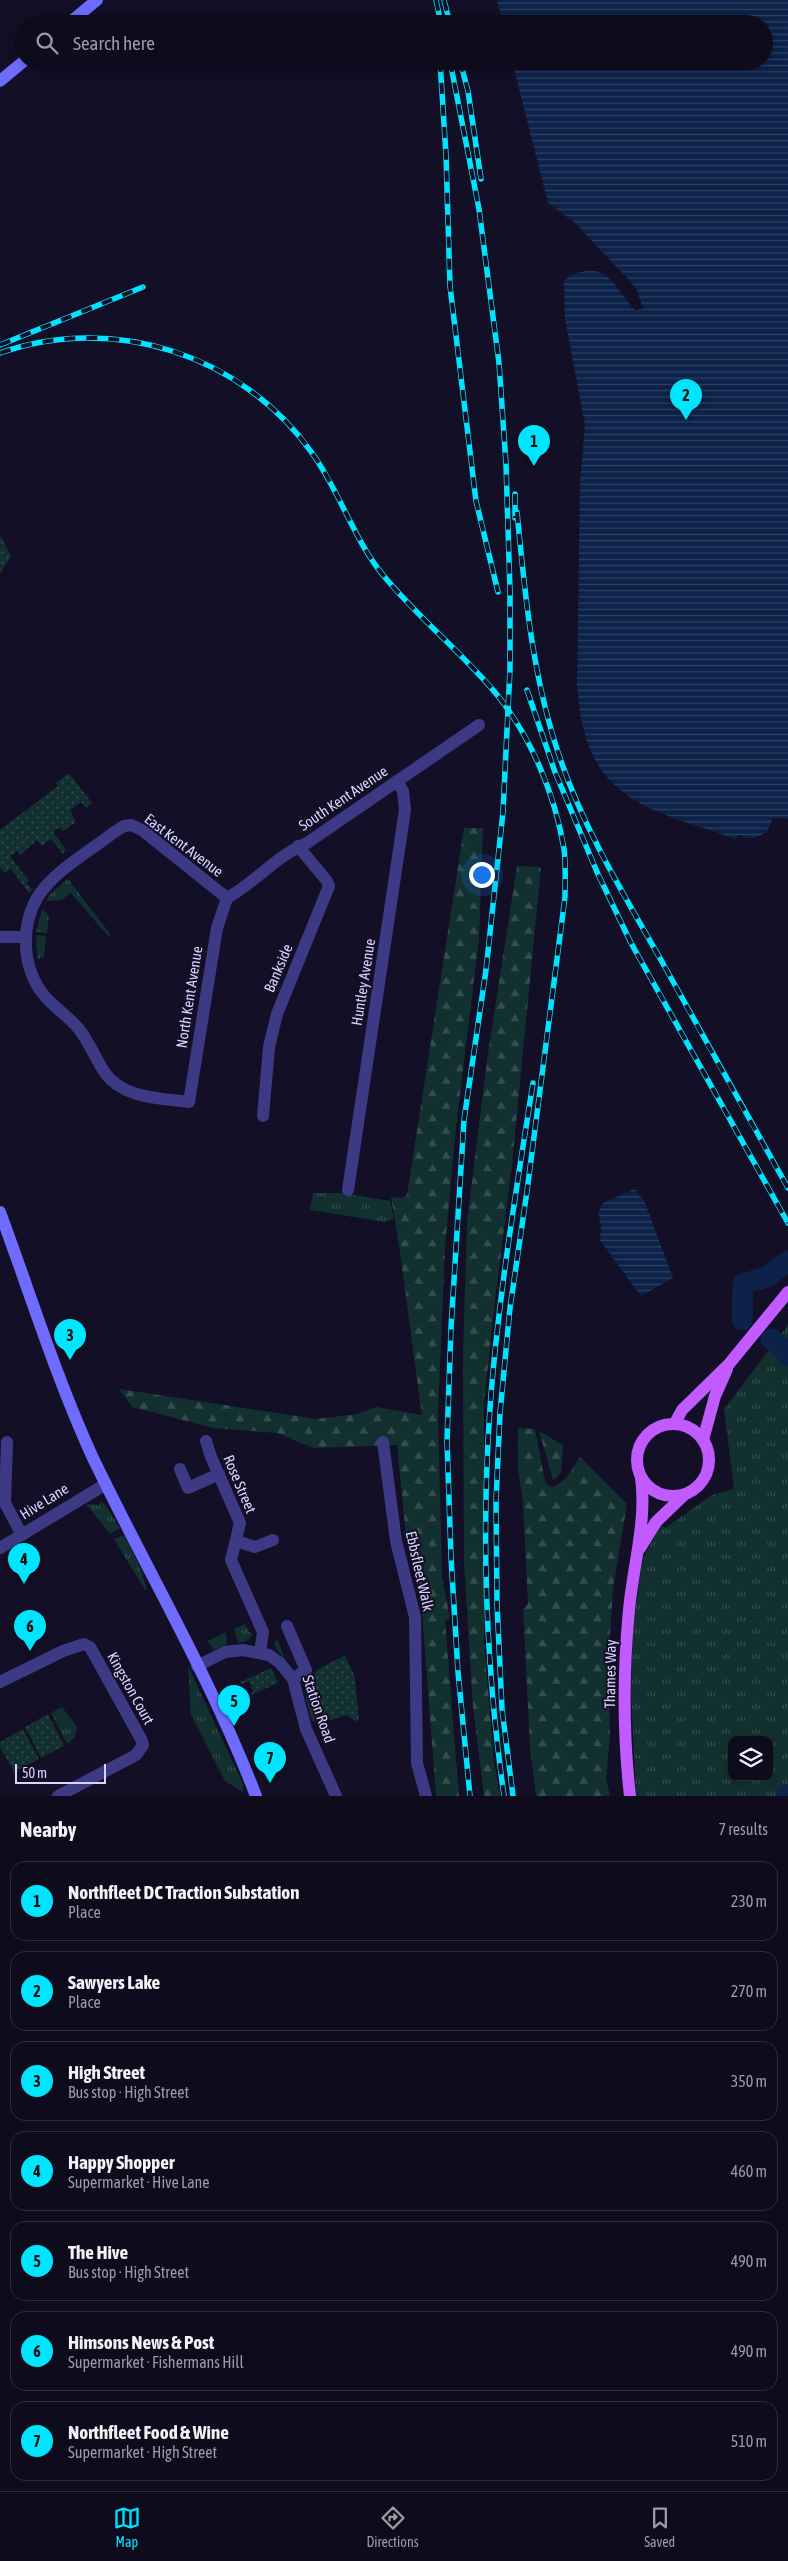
<!DOCTYPE html>
<html lang="en">
<head>
<meta charset="utf-8">
<style>
	body { margin:0; font-family:"Asap Condensed",sans-serif; background:#1c1929; color:#f1f3f6 }
	.controls { position:absolute; right:15px; bottom:15px; display:grid; overflow:hidden; border-radius:10px; box-shadow:0 2px 8px #0003 }
	.controls button { width:45px; height:45px; display:grid; place-items:center; padding:0; border:0; border-bottom:1px solid #2e2b3b; background:#0e0b1c; color:#f1f3f6; font:25px sans-serif }
	.scale { position:absolute; left:15px; bottom:12px; width:91px; box-sizing:border-box; padding-left:5px; border:2px solid #d9d4ff; border-top:0; font-size:14px; line-height:18px; white-space:nowrap; color:#d9d4ff; -webkit-text-stroke:4px #130f26; paint-order:stroke }
	.you { position:absolute; left:481px; top:874px; width:18px; height:18px; margin:-12px; border:4px solid #fff; border-radius:50%; background:#1a73e8; box-shadow:0 0 0 8px #1a73e833 }
	.badge { display:grid; place-items:center; width:32px; height:32px; border-radius:50%; background:#00e5ff; color:#111; font-size:16px; font-weight:700 }
	.pin { position:absolute; translate:-50% -41px; filter:drop-shadow(0 1px 2px #0008) }
	.pin::after { content:''; position:absolute; top:26px; width:18px; height:15px; background:inherit; clip-path:polygon(0 0,100% 0,50% 100%) }
	.list { margin:0; padding:0; list-style:none }
	h2 { display:flex; justify-content:space-between; align-items:center; height:65px; margin:0; padding:0 20px; font-size:21px }
	h2 small { font-size:16px; font-weight:400; color:#9b9ba3 }
	.list li { display:grid; grid-template-columns:32px 1fr auto; gap:15px; align-items:center; box-sizing:border-box; height:80px; margin:0 10px 10px; padding:0 10px; border:1px solid #2e2b3b; border-radius:15px }
	.list b { display:block; font-size:19px; white-space:nowrap }
	.list p { margin:0; font-size:16px; white-space:nowrap; color:#9b9ba3 }
	.list em { font-size:16px; font-style:normal; color:#9b9ba3 }
	.icon { flex:none; width:28px; height:28px; fill:none; stroke:currentColor; stroke-width:2; stroke-linecap:round; stroke-linejoin:round }
	.map { position:relative; flex:none; width:788px; height:1796px; overflow:hidden }
	.search { position:absolute; background:#0e0b1c; box-shadow:0 2px 8px #0003; left:15px; right:15px; top:15px; height:55px; display:flex; align-items:center; gap:12px; box-sizing:border-box; padding:0 18px; border-radius:28px; color:#9b9ba3; font-size:19px }
	.sheet { height:695px; background:#0e0b1c }
	nav { display:flex; justify-content:space-around; align-items:center; box-sizing:border-box; height:70px; border-top:1px solid #2e2b3b; background:#0e0b1c; font-size:14px; color:#9b9ba3 }
	nav a { display:grid; justify-items:center; gap:2px }
	nav .on { color:#00e5ff }
	.map>svg:first-child { display:block }
	.grass { fill:url(#grass-tufts); fill-rule:evenodd }
	.forest { fill:url(#forest-firs) }
	.garden { fill:url(#garden-dots) }
	.water { fill:url(#water-rules) }
	.lines { fill:none; stroke-linecap:round; stroke-linejoin:round }
	.river { stroke:#0c2248; stroke-width:21 }
	.street { stroke:#3d3a85; stroke-width:12 }
	.secondary { stroke:#6f6bff; stroke-width:12 }
	.primary { stroke:#c25bff; stroke-width:12 }
	.rail-casing { stroke:#00e5ff; stroke-width:5.5 }
	.rail { stroke:#130f26; stroke-width:4; stroke-dasharray:11; stroke-linecap:butt }
	.labels { text-anchor:middle; dominant-baseline:central; stroke-width:4; stroke-linejoin:round; paint-order:stroke }
	.street-label { font-size:15px; fill:#d9d4ff; stroke:#130f26 }
</style>
</head>
<body>
<div class="map">
<svg width="788" height="1796" viewBox="0 0 788 1796">
	<defs>
		<pattern id="grass-tufts" width="24" height="20" patternUnits="userSpaceOnUse" patternTransform="scale(1.25)"><rect width="24" height="20" fill="#12302f"/><path d="M3 7l-1-3M5 7V3M7 7l1-3M15 17l-1-3M17 17v-4M19 17l1-3" fill="none" stroke="#344d4e"/></pattern>
		<pattern id="forest-firs" width="22" height="20" patternUnits="userSpaceOnUse" patternTransform="scale(1.25)"><rect width="22" height="20" fill="#12302f"/><path d="M5 1l3.5 6h-7zM16 11l3.5 6h-7z" fill="#344d4e"/></pattern>
		<pattern id="garden-dots" width="8" height="8" patternUnits="userSpaceOnUse" patternTransform="scale(1.25)"><rect width="8" height="8" fill="#12302f"/><path d="M2 2h.1M6 6h.1" fill="none" stroke="#344d4e" stroke-width="1.8" stroke-linecap="round"/></pattern>
		<pattern id="water-rules" width="6" height="5" patternUnits="userSpaceOnUse" patternTransform="scale(1.25)"><rect width="6" height="5" fill="#0c2248"/><path d="M0 2.5h6" fill="none" stroke="#2f4163"/></pattern>
	</defs>
	<rect width="100%" height="100%" fill="#130f26"/>
	<g class="grass">
		<polygon points="68,879 111,935 108,936 71,893 61,900 46,901 51,893"/>
		<polygon points="42,909 49,915 47,933 36,932"/>
		<polygon points="36,935 46,936 44,957 37,959"/>
		<polygon points="313,1193 342,1193 390,1201 394,1219 386,1222 310,1210"/>
		<path d="M 788,1325 L 788,1796 L 636,1796 L 631,1693 L 633,1626 L 643,1558 L 661,1525 L 665,1528 L 712,1495 L 734,1489 L 724,1409 ZM 732,1740 L 769,1740 L 769,1777 L 732,1777 Z"/>
		<polygon points="101,1501 107,1507 120,1528 110,1534 86,1504 100,1505"/>
		<polygon points="124,1535 140,1567 147,1589 145,1590 114,1539"/>
		<polygon points="245,1624 249,1632 253,1634 247,1641 238,1643 234,1629"/>
		<polygon points="226,1632 227,1644 214,1650 207,1641"/>
		<polygon points="277,1638 286,1662 274,1645"/>
		<polygon points="188,1666 244,1786 242,1787 244,1793 225,1781 191,1715"/>
		<polygon points="62,1707 77,1727 75,1737 69,1743 66,1742 51,1713"/>
	</g>
	<g class="forest">
		<path d="M 464,828 L 483,828 L 479,939 L 456,1127 L 445,1247 L 438,1413 L 442,1576 L 450,1619 L 445,1620 L 459,1796 L 436,1796 L 421,1598 L 407,1546 L 397,1445 L 313,1448 L 278,1433 L 214,1428 L 132,1407 L 119,1389 L 316,1419 L 357,1414 L 377,1407 L 422,1415 C 411,1342 404,1269 391,1197 L 402,1198 L 407,1195 Z"/>
		<polygon points="517,866 541,867 512,1165 495,1301 484,1403 484,1642 494,1762 500,1796 484,1796 473,1707 464,1561 463,1354 467,1222 488,1053"/>
		<path d="M 518,1428 L 535,1429 L 545,1482 L 550,1487 C 564,1486 572,1469 580,1457 L 627,1504 L 613,1589 L 608,1663 L 610,1735 L 606,1779 L 610,1796 L 536,1796 L 530,1747 L 523,1609 L 528,1604 L 523,1503 L 518,1469 Z"/>
		<polygon points="539,1431 563,1445 561,1473 553,1480"/>
	</g>
	<g class="garden">
		<polygon points="0,535 11,556 0,574"/>
		<polygon points="69,773 92,803 86,808 81,802 70,810 76,822 63,831 60,827 53,832 66,850 63,854 51,839 42,846 37,840 20,855 17,851 10,856 29,881 26,883 32,889 29,893 11,869 5,873 0,867 0,830 58,786 56,783"/>
		<polygon points="345,1655 355,1677 359,1720 355,1721 347,1715 330,1720 312,1721 306,1700 306,1681 317,1670"/>
		<polygon points="271,1668 278,1683 247,1697 253,1692 249,1681 242,1684 240,1682"/>
		<polygon points="48,1714 64,1746 41,1758 25,1727"/>
		<polygon points="23,1729 39,1759 14,1772 0,1747 0,1742"/>
	</g>
	<g class="water">
		<path d="M 497,0 L 788,0 L 788,819 L 773,818 L 767,832 L 755,838 L 744,838 L 742,835 L 738,835 L 736,840 C 712,829 685,824 661,813 C 598,788 582,749 577,685 L 580,483 L 585,425 L 565,319 L 564,282 C 568,275 573,274 581,272 C 610,264 618,293 635,310 L 643,309 L 637,290 L 630,281 L 575,223 L 548,203 L 512,61 L 764,61 L 764,24 L 503,24 Z"/>
		<polygon points="634,1189 644,1200 673,1278 641,1296 600,1240 601,1225 598,1212 603,1203"/>
	</g>
	<g class="lines">
		<g class="river">
			<polyline points="742,1320 743,1284 767,1277 788,1261"/>
			<polyline points="771,1339 779,1345 788,1356"/>
			<polyline points="787,1796 788,1795"/>
		</g>
		<g class="street">
			<path d="M 131,825 L 142,830 L 227,898 L 217,928 L 189,1102 C 160,1098 124,1099 105,1073 C 95,1058 89,1041 78,1028 C 66,1014 50,1005 40,990 C 20,960 21,915 45,887 C 63,866 91,850 113,833 L 124,826 Z"/>
			<path d="M 227,898 C 256,882 276,856 307,843 L 479,725"/>
			<polyline points="0,937 26,937"/>
			<polyline points="263,1116 269,1047 277,1014 329,886 327,881 298,846"/>
			<polyline points="348,1190 405,810 403,791 397,781"/>
			<polyline points="206,1441 211,1457 240,1523 231,1560 263,1632 260,1652"/>
			<polyline points="7,1442 5,1503 22,1535"/>
			<polyline points="383,1442 396,1541 415,1617 417,1763 426,1796"/>
			<polyline points="180,1469 188,1488 219,1474"/>
			<polyline points="236,1541 255,1547 273,1540"/>
			<polyline points="0,1548 106,1484"/>
			<polyline points="287,1626 306,1670 293,1679"/>
			<polyline points="197,1666 225,1652 243,1650 269,1655 280,1663 293,1679 306,1729 336,1796"/>
			<polyline points="0,1682 63,1651 84,1644 90,1647 141,1739 143,1745 136,1755 58,1796"/>
		</g>
		<g class="secondary">
			<polyline points="68,24 97,0"/>
			<polyline points="0,81 24,61"/>
			<path d="M 0,1212 C 30,1293 56,1377 92,1456 C 146,1569 211,1678 256,1796"/>
		</g>
		<g class="primary">
			<polyline points="675,1423 682,1410 729,1364 788,1292"/>
			<circle cx="673" cy="1460" r="36"/>
			<polyline points="703,1440 715,1396 727,1369"/>
			<polyline points="640,1548 656,1522 684,1495"/>
			<path d="M 630,1796 C 623,1734 623,1671 629,1610 C 633,1566 647,1521 641,1478"/>
		</g>
		<defs>
			<g id="rail">
				<polyline points="436,0 441,24"/>
				<polyline points="444,0 450,24"/>
				<polyline points="440,61 446,155 450,286 476,501 498,592"/>
				<polyline points="450,61 479,209 499,363 506,464 510,591 510,669 503,812 486,970 464,1120 451,1328 447,1441 451,1557 458,1672 470,1796"/>
				<polyline points="460,61 468,91 481,179"/>
				<polyline points="0,345 143,287"/>
				<path d="M 0,353 C 114,313 243,355 312,453 C 340,492 353,538 383,575 C 418,618 463,653 498,696 C 532,739 555,795 564,849 C 566,864 565,881 565,897 L 527,1191 L 510,1308 L 500,1413 L 496,1501 L 497,1604 L 502,1709 L 513,1796"/>
				<polyline points="515,494 515,518"/>
				<path d="M 517,512 C 525,596 533,681 561,761 C 585,831 624,895 661,960 C 703,1036 745,1112 788,1188"/>
				<polyline points="527,690 555,772 597,872 631,943 788,1223"/>
				<path d="M 504,1796 C 486,1668 481,1538 490,1408 C 498,1299 516,1191 533,1083"/>
			</g>
		</defs>
		<use href="#rail" class="rail-casing"/>
		<use href="#rail" class="rail"/>
	</g>
	<g class="labels">
		<g class="street-label">
			<text transform="translate(343 798) rotate(-34)">South Kent Avenue</text>
			<text transform="translate(184 845) rotate(37)">East Kent Avenue</text>
			<text transform="translate(278 968) rotate(-67)">Bankside</text>
			<text transform="translate(363 982) rotate(-81)">Huntley Avenue</text>
			<text transform="translate(189 997) rotate(-81)">North Kent Avenue</text>
			<text transform="translate(240 1484) rotate(67)">Rose Street</text>
			<text transform="translate(44 1501) rotate(-32)">Hive Lane</text>
			<text transform="translate(420 1571) rotate(77)">Ebbsfleet Walk</text>
			<text transform="translate(610 1674) rotate(-89)">Thames Way</text>
			<text transform="translate(131 1688) rotate(61)">Kingston Court</text>
			<text transform="translate(319 1709) rotate(71)">Station Road</text>
		</g>
	</g>
</svg>
<div class="controls">
<button><svg class="icon" aria-label="layers" viewBox="0 0 24 24"><path d="M12 4l9 5-9 5-9-5zM3 14l9 5 9-5"/></svg></button>
</div>
<div class="scale">50 m</div>
<div class="you"></div>
<div class="pin badge" style="left:534px;top:466px">1</div>
<div class="pin badge" style="left:686px;top:420px">2</div>
<div class="pin badge" style="left:70px;top:1360px">3</div>
<div class="pin badge" style="left:24px;top:1584px">4</div>
<div class="pin badge" style="left:234px;top:1726px">5</div>
<div class="pin badge" style="left:30px;top:1651px">6</div>
<div class="pin badge" style="left:270px;top:1783px">7</div>
<div class="search"><svg class="icon" aria-label="search" viewBox="0 0 24 24"><circle cx="10" cy="10" r="6"/><path d="M15 15l6 6"/></svg>Search here</div>
</div>
<section class="sheet">
<h2>Nearby<small>7 results</small></h2>
<ul class="list">
<li><span class="badge">1</span><div><b>Northfleet DC Traction Substation</b><p>Place</p></div><em>230 m</em></li>
<li><span class="badge">2</span><div><b>Sawyers Lake</b><p>Place</p></div><em>270 m</em></li>
<li><span class="badge">3</span><div><b>High Street</b><p>Bus stop · High Street</p></div><em>350 m</em></li>
<li><span class="badge">4</span><div><b>Happy Shopper</b><p>Supermarket · Hive Lane</p></div><em>460 m</em></li>
<li><span class="badge">5</span><div><b>The Hive</b><p>Bus stop · High Street</p></div><em>490 m</em></li>
<li><span class="badge">6</span><div><b>Himsons News &amp; Post</b><p>Supermarket · Fishermans Hill</p></div><em>490 m</em></li>
<li><span class="badge">7</span><div><b>Northfleet Food &amp; Wine</b><p>Supermarket · High Street</p></div><em>510 m</em></li>
</ul>
</section>
<nav>
<a class="on"><svg class="icon" aria-label="map" viewBox="0 0 24 24"><path d="M3 6l6-2 6 2 6-2v14l-6 2-6-2-6 2zM9 4v14M15 6v14"/></svg>Map</a>
<a><svg class="icon" aria-label="directions" viewBox="0 0 24 24"><path d="M12 3l9 9-9 9-9-9zM9 14v-3h6M13 9l2 2-2 2"/></svg>Directions</a>
<a><svg class="icon" aria-label="saved" viewBox="0 0 24 24"><path d="M7 4h10v16l-5-4-5 4z"/></svg>Saved</a>
</nav>
</body>
</html>
